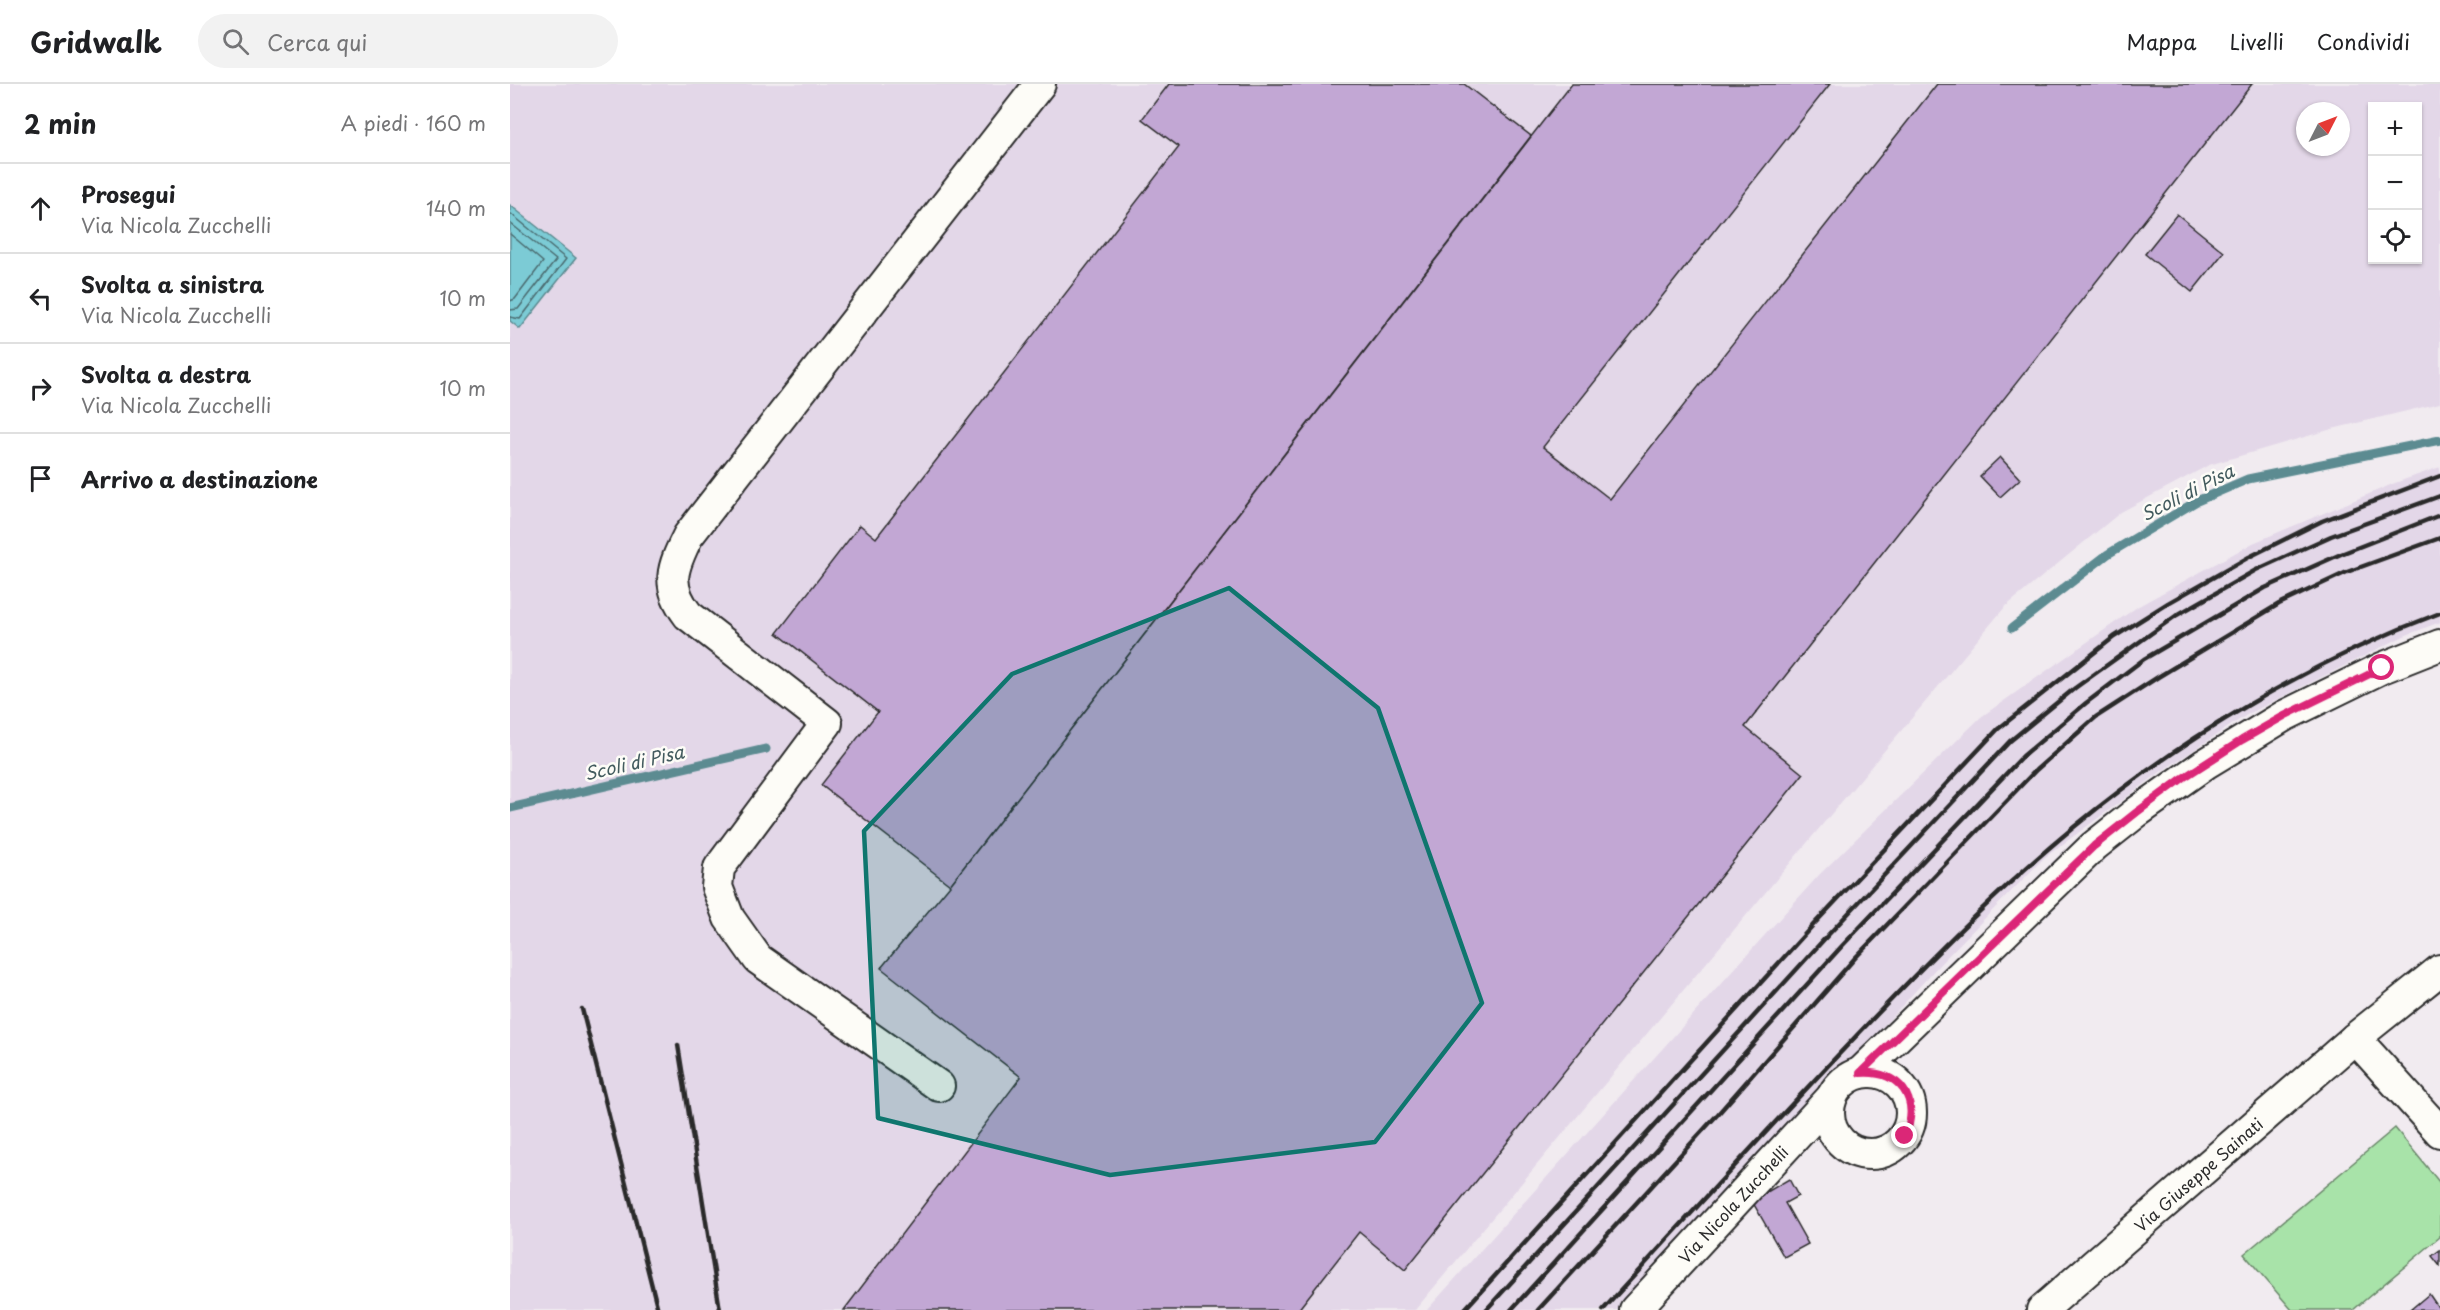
<!DOCTYPE html>
<html lang="it">
<head>
<meta charset="utf-8">
<style>
	body { margin:0; font-family:"Playpen Sans",sans-serif; background:#f2f2f2; color:#202124 }
	.controls { position:absolute; right:18px; top:18px; display:grid; overflow:hidden; border-radius:0px; box-shadow:0 2px 4px #0004 }
	.controls button { width:54px; height:54px; display:grid; place-items:center; padding:0; border:0; border-bottom:2px solid #e0e0e0; background:#fff; color:#202124; font:30px sans-serif }
	.compass { position:absolute; left:1786px; top:18px; width:54px; height:54px; border-radius:50%; background:#fff; box-shadow:0 2px 4px #0004; rotate:48deg }
	.stop { position:absolute; width:18px; height:18px; margin:-14px; border:4px solid #db2777; border-radius:50%; background:#fff }
	.stop.end { background:#db2777; border-color:#fff; box-shadow:0 2px 6px #0008 }
	.list { margin:0; padding:0; list-style:none }
	h2 { display:flex; justify-content:space-between; align-items:center; height:78px; margin:0; padding:0 24px; font-size:26px }
	h2 small { font-size:20px; font-weight:400; color:#757577 }
	.list li { display:grid; grid-template-columns:39px 1fr auto; gap:18px; align-items:center; box-sizing:border-box; height:90px; padding:0 24px; border-top:2px solid #e0e0e0 }
	.list b { display:block; font-size:22px; white-space:nowrap }
	.list p { margin:0; font-size:20px; white-space:nowrap; color:#757577 }
	.list em { font-size:20px; font-style:normal; color:#757577 }
	.icon { flex:none; width:33px; height:33px; fill:none; stroke:currentColor; stroke-width:2; stroke-linecap:round; stroke-linejoin:round }
	.map { position:relative; flex:none; width:1930px; height:1226px; overflow:hidden }
	header { display:flex; align-items:center; gap:36px; box-sizing:border-box; height:84px; padding:0 30px; background:#fff; border-bottom:2px solid #e0e0e0 }
	header strong { font-size:28px }
	nav { display:flex; gap:33px; margin-inline-start:auto; font-size:21px }
	.search { width:420px; height:54px; background:#f2f2f2; display:flex; align-items:center; gap:15px; box-sizing:border-box; padding:0 21px; border-radius:33px; color:#757577; font-size:22px }
	main { display:flex }
	aside { flex:1; background:#fff }
	.map>svg:first-child { display:block }
	.built { fill:#e3d7e8; fill-rule:evenodd }
	.green { fill:#a8e3a9; stroke:#6a876a; stroke-width:1.5 }
	.water { fill:#7bcbd5; stroke:#5b8b91; stroke-width:1.5 }
	.lines { fill:none; stroke-linecap:round; stroke-linejoin:round }
	.shore { stroke:#4b6b6f; stroke-width:1.5 }
	.stream { stroke:#5b8b91; stroke-width:9 }
	.building { fill:#c2a7d4; stroke:#2b2b2b; stroke-width:1.5 }
	.minor-casing { stroke:#2b2b2b; stroke-width:34 }
	.minor { stroke:#fdfcf7; stroke-width:30 }
	.rail { stroke:#2b2b2b; stroke-width:4.5 }
	.route { stroke:#db2777; stroke-width:8 }
	.marked { fill:#0f766e; fill-opacity:0.2; stroke:#0f766e; stroke-width:4.5; stroke-linejoin:round }
	.labels { text-anchor:middle; dominant-baseline:central; stroke-width:5; stroke-linejoin:round; paint-order:stroke }
	.street-label { font-size:16px; fill:#2b2b2b; stroke:#fdfcf7 }
	.water-label { font-size:18px; font-style:italic; fill:#435b5e; stroke:#fdfcf7 }
</style>
</head>
<body>
<header>
<strong>Gridwalk</strong>
<div class="search"><svg class="icon" aria-label="search" viewBox="0 0 24 24"><circle cx="10" cy="10" r="6"/><path d="M15 15l6 6"/></svg>Cerca qui</div>
<nav><a>Mappa</a><a>Livelli</a><a>Condividi</a></nav>
</header>
<main>
<aside>
<h2>2 min<small>A piedi · 160 m</small></h2>
<ul class="list">
<li><svg class="icon" aria-label="ahead" viewBox="0 0 24 24"><path d="M12 20V5M6 11l6-6 6 6"/></svg><div><b>Prosegui</b><p>Via Nicola Zucchelli</p></div><em>140 m</em></li>
<li><svg class="icon" aria-label="left" viewBox="0 0 24 24"><path d="M17 20v-9H6M10 6l-5 5 5 5"/></svg><div><b>Svolta a sinistra</b><p>Via Nicola Zucchelli</p></div><em>10 m</em></li>
<li><svg class="icon" aria-label="right" viewBox="0 0 24 24"><path d="M7 20v-9h11M14 6l5 5-5 5"/></svg><div><b>Svolta a destra</b><p>Via Nicola Zucchelli</p></div><em>10 m</em></li>
<li><svg class="icon" aria-label="arrive" viewBox="0 0 24 24"><path d="M6 21V4h12l-3 4 3 4H6"/></svg><div><b>Arrivo a destinazione</b></div></li>
</ul>
</aside>
<div class="map">
<svg width="1930" height="1226" viewBox="0 0 1930 1226">
	<rect width="100%" height="100%" fill="#f1ebf0"/>
	<filter id="ink" filterUnits="userSpaceOnUse"><feTurbulence type="fractalNoise" baseFrequency=".0167" numOctaves="2"/><feDisplacementMap in="SourceGraphic" scale="12" xChannelSelector="R" yChannelSelector="G"/><feConvolveMatrix kernelMatrix="1 2 1 2 8 2 1 2 1" color-interpolation-filters="sRGB"/></filter>
	<g filter="url(#ink)">
		<g class="built">
			<path d="M 0,0 L 1930,0 L 1930,319 L 1822,345 L 1699,381 L 1611,428 L 1495,523 L 905,1226 L 0,1226 ZM 1862,22 L 1908,22 L 1908,176 L 1862,176 ZM 1795,27 L 1831,27 L 1831,63 L 1795,63 Z"/>
			<polygon points="1930,383 1930,538 1894,552 1738,630 1652,687 1534,774 1429,881 1262,1065 1108,1226 917,1226 1309,791 1471,633 1627,523 1743,459 1885,399"/>
		</g>
		<polygon class="green" points="1885,1044 1930,1099 1930,1153 1843,1226 1782,1226 1734,1170"/>
		<polygon class="water" points="0,121 66,174 10,245 0,237"/>
		<g class="lines">
			<g class="shore">
				<polyline points="0,129 56,175 10,235 0,233"/>
				<polyline points="0,139 46,176 8,225 0,226"/>
				<polyline points="0,150 33,178 5,215 0,217"/>
			</g>
			<g class="stream">
				<polyline points="1502,544 1598,470 1687,417 1738,395 1930,356"/>
				<polyline points="0,724 256,665"/>
			</g>
		</g>
		<g class="building">
			<polygon points="659,0 954,0 1021,52 440,801 311,701 368,628 267,549 350,441 366,454 669,63 632,35"/>
			<polygon points="1062,0 1320,0 1033,363 1100,415 1427,0 1742,0 1235,643 1293,690 895,1186 849,1148 788,1226 334,1226 511,993 371,884 440,801"/>
			<polygon points="1667,130 1714,168 1682,208 1635,170"/>
			<polygon points="1490,373 1510,395 1490,413 1470,392"/>
			<polygon points="1279,1095 1288,1112 1275,1119 1298,1160 1274,1173 1242,1117"/>
			<polygon points="1930,1166 1930,1182 1922,1172"/>
			<polygon points="1919,1210 1930,1226 1900,1226"/>
		</g>
		<g class="lines">
			<defs>
				<g id="minor">
					<polyline points="1845,954 1930,1048"/>
					<circle cx="1360" cy="1029" r="41"/>
					<polyline points="1350,989 1584,762 1627,728 1695,680 1774,632 1872,584 1930,561"/>
					<path d="M 429,1002 L 248,875 L 219,834 L 207,803 L 209,784 L 317,639 L 178,531 C 155,501 162,484 178,452 L 530,0"/>
					<path id="s1" d="M 1125,1226 L 1321,1014"/>
					<path id="s2" d="M 1532,1226 L 1845,954 L 1930,886"/>
				</g>
			</defs>
			<use href="#minor" class="minor-casing"/>
			<use href="#minor" class="minor"/>
			<g class="rail">
				<polyline points="72,925 148,1226"/>
				<polyline points="168,961 210,1226"/>
				<polyline points="954,1226 1305,839 1488,645 1604,553 1658,519 1739,473 1812,437 1930,392"/>
				<polyline points="976,1226 1318,851 1500,657 1565,604 1667,531 1746,486 1821,452 1930,412"/>
				<polyline points="1001,1226 1332,862 1513,672 1576,619 1634,575 1755,504 1831,470 1930,431"/>
				<polyline points="1028,1226 1208,1030 1345,874 1526,686 1586,633 1648,593 1769,520 1837,488 1930,454"/>
				<path d="M 1093,1226 C 1186,1124 1279,1021 1375,922 C 1435,860 1497,798 1564,743 C 1672,654 1799,578 1930,529"/>
			</g>
		</g>
	</g>
	<g class="lines" filter="url(#ink)">
		<path class="route" d="M 1395,1052 C 1411,1015 1390,986 1350,989 L 1584,762 L 1627,728 L 1673,694 L 1732,656 L 1774,632 L 1872,584"/>
	</g>
	<path class="marked" d="M 719,504 L 868,624 L 972,919 L 865,1058 L 600,1091 L 368,1034 L 354,747 L 502,590 Z"/>
	<g class="labels">
		<g class="street-label">
			<text stroke="none"><textPath href="#s2" startOffset="207">Via Giuseppe Sainati</textPath></text>
			<text stroke="none"><textPath href="#s1" startOffset="144">Via Nicola Zucchelli</textPath></text>
		</g>
		<g class="water-label">
			<text transform="translate(1677 408) rotate(-27)">Scoli di Pisa</text>
			<text transform="translate(124 678) rotate(-13)">Scoli di Pisa</text>
		</g>
	</g>
</svg>
<div class="controls">
<button>+</button>
<button>−</button>
<button><svg class="icon" aria-label="locate" viewBox="0 0 24 24"><circle cx="12" cy="12" r="6"/><path d="M12 2v4M12 18v4M2 12h4M18 12h4"/></svg></button>
</div>
<svg class="compass" viewBox="-18 -18 36 36"><path d="M0-13l5 13h-10z" fill="#e53935"/><path d="M0 13l5-13h-10z" fill="#757577"/></svg>
<div class="stop" style="left:1872px;top:584px"></div>
<div class="stop end" style="left:1395px;top:1052px"></div>
</div>
</main>
</body>
</html>
